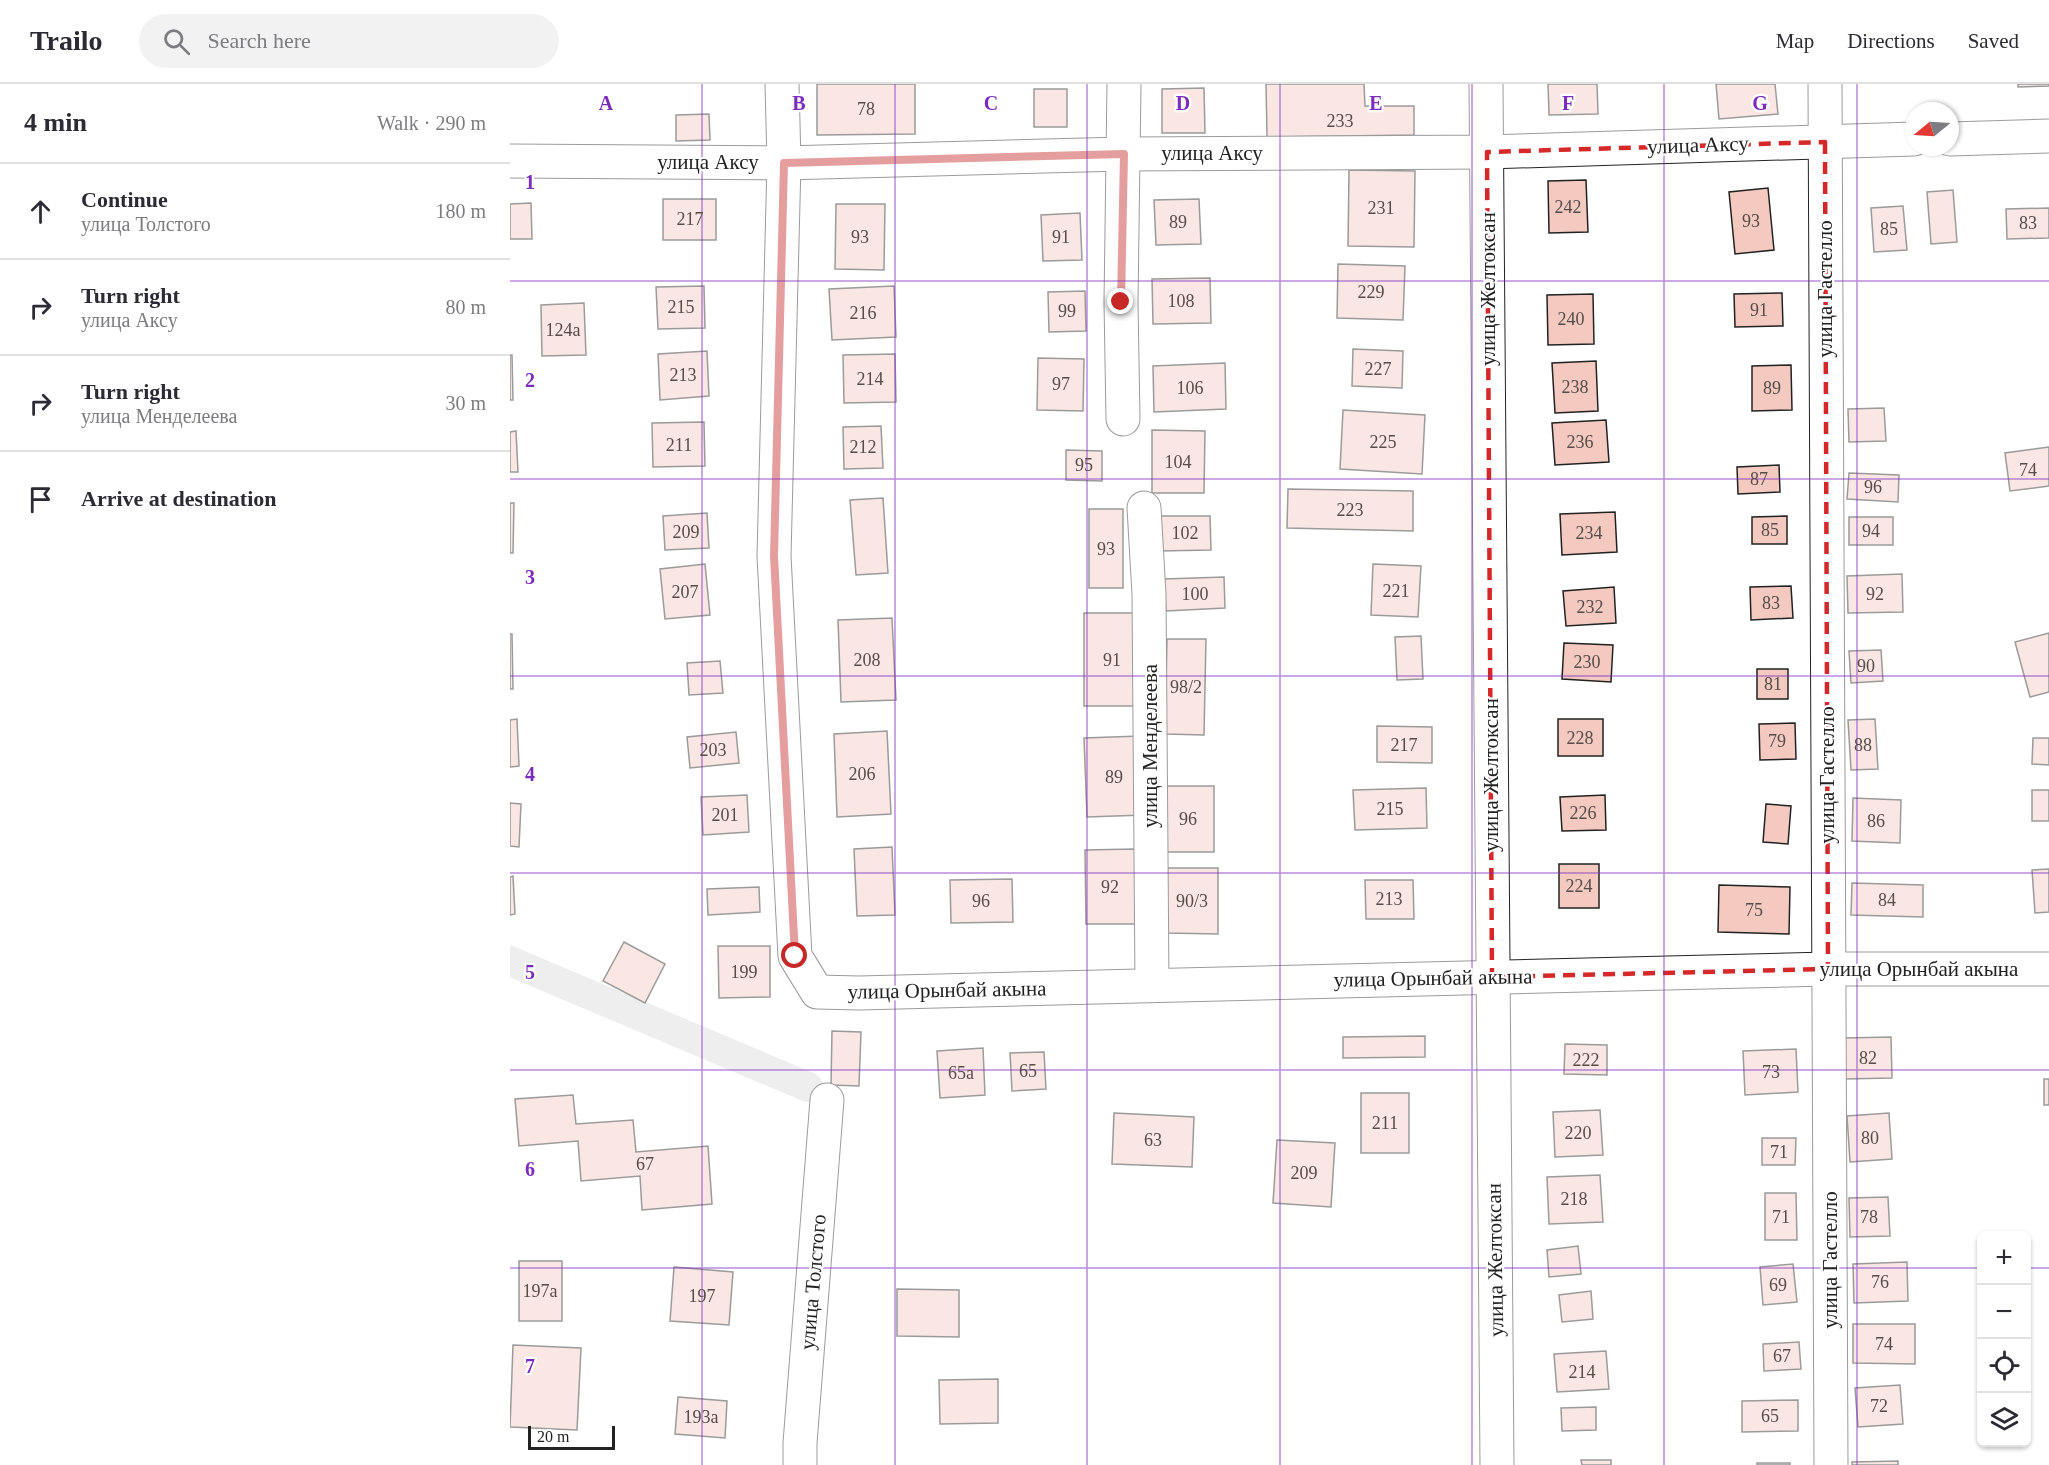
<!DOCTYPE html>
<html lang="en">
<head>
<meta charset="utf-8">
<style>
	body { margin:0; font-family:"Times New Roman",serif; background:#f2f2f3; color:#2b2b33 }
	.controls { position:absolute; right:18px; bottom:18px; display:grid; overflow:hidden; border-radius:9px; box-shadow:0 2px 4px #0004 }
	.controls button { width:54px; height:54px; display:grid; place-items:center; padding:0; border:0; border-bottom:2px solid #e1e1e2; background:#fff; color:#2b2b33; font:30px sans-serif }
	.compass { position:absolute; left:1395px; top:18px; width:54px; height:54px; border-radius:50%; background:#fff; box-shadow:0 2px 4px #0004; rotate:252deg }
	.scale { position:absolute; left:18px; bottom:15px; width:87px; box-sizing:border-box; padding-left:6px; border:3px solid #222; border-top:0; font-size:16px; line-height:21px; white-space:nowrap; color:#222; -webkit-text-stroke:4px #fff; paint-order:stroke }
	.stop { position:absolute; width:18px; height:18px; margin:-14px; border:4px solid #c62828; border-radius:50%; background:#fff }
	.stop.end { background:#c62828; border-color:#fff; box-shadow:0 2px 6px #0008 }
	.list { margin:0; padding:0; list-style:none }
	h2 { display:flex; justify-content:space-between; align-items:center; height:78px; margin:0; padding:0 24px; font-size:26px }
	h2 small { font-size:20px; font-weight:400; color:#7c7c81 }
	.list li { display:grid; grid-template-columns:39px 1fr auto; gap:18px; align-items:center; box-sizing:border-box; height:96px; padding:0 24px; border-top:2px solid #e1e1e2 }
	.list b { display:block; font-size:22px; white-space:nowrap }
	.list p { margin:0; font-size:20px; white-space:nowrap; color:#7c7c81 }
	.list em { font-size:20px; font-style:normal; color:#7c7c81 }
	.icon { flex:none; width:33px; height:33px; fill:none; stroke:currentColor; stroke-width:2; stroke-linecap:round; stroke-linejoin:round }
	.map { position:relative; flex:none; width:1539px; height:1381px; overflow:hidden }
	header { display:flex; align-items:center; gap:36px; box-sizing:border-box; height:84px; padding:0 30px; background:#fff; border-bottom:2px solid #e1e1e2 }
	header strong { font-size:28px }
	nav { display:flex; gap:33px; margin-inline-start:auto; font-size:21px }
	.search { width:420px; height:54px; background:#f2f2f3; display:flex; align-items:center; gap:15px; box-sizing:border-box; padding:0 21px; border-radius:33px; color:#7c7c81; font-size:22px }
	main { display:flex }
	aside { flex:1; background:#fff }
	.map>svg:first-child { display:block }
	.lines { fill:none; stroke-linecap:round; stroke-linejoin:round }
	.canal { stroke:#d9d9d9; stroke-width:30 }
	.building { fill:#f3c9c0; stroke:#222; stroke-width:1.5 }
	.minor-casing { stroke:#222; stroke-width:35 }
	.major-casing { stroke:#222; stroke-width:35 }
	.minor { stroke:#fff; stroke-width:33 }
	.major { stroke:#fff; stroke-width:33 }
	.route { stroke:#c62828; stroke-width:8 }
	.marked { fill:none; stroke:#d62828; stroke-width:4.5; stroke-dasharray:12 8; stroke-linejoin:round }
	.grid { fill:none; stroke:#7b2cbf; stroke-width:1.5; stroke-opacity:0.55 }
	.labels { text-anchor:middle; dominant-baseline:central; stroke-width:4.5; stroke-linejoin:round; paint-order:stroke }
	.number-label { font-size:18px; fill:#564c4a }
	.street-label { font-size:21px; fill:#222; stroke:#fff }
	.grid-label { font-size:20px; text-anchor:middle; font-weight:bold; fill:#7b2cbf; stroke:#fff; stroke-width:4.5; stroke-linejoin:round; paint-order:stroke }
</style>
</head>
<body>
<header>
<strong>Trailo</strong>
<div class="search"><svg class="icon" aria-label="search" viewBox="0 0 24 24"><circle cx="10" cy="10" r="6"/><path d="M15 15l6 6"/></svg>Search here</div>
<nav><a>Map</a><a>Directions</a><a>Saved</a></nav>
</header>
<main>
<aside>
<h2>4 min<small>Walk · 290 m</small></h2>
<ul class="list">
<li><svg class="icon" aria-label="ahead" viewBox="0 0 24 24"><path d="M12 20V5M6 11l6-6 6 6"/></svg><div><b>Continue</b><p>улица Толстого</p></div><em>180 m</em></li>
<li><svg class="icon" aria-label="right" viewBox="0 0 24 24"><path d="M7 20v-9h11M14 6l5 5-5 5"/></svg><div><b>Turn right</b><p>улица Аксу</p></div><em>80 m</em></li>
<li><svg class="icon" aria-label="right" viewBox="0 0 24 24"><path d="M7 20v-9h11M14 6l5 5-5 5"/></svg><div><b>Turn right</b><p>улица Менделеева</p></div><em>30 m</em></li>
<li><svg class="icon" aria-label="arrive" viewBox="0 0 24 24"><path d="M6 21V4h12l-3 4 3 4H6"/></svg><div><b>Arrive at destination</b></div></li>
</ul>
</aside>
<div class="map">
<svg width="1539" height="1381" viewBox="0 0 1539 1381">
	<rect width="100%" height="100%" fill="#fff"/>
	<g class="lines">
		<polyline class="canal" points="0,877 298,1003"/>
	</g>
	<g class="building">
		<polygon points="307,0 405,0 405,50 307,51"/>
		<polygon points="756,0 854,0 855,22 904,22 904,51 757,53"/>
		<polygon points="1038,0 1087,0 1088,30 1039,31"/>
		<polygon points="1206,0 1265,0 1268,30 1209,35"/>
		<polygon points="1508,0 1539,0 1539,2 1508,3"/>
		<polygon points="694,4 695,49 652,49 652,5"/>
		<rect x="524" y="5" width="33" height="38"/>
		<polygon points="199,30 200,56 166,57 166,31"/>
		<polygon points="839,86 905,87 904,163 838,162"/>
		<polygon points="1076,96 1078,148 1039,149 1038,97"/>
		<polygon points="1258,104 1264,166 1225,170 1219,108"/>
		<polygon points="1443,106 1447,158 1421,160 1417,108"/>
		<rect x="153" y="115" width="53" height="41"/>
		<polygon points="689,115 691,160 646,161 644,116"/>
		<polygon points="21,119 22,155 0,155 0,120"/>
		<polygon points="326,120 375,120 374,186 325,185"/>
		<polygon points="1393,122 1397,166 1364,168 1361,124"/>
		<polygon points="1539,124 1539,154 1497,155 1496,125"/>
		<polygon points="570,129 572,176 533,177 531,131"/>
		<polygon points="828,180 895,182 893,236 827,234"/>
		<polygon points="700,194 701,239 643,240 642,195"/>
		<polygon points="194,202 195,244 148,245 146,203"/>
		<polygon points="384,202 386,253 322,256 319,205"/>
		<polygon points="575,207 576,247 539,248 538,208"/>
		<polygon points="1272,209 1273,242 1225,243 1224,210"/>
		<polygon points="1083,210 1084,260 1038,261 1037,211"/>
		<polygon points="74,219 76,271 32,272 31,221"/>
		<polygon points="843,265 893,267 892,304 842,302"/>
		<polygon points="197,267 199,312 150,316 148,270"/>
		<polygon points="385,270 386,318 334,319 333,271"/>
		<polygon points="0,271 2,271 3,316 0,316"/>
		<polygon points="528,274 574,275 573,327 527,326"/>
		<polygon points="1086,277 1088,327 1045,329 1042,279"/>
		<polygon points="715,279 716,325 644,328 643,282"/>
		<polygon points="1281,281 1282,326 1242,327 1242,282"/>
		<polygon points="1374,324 1376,357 1339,358 1338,325"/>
		<polygon points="833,326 915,331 912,390 830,385"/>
		<polygon points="1096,336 1099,378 1045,381 1042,339"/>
		<polygon points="194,338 195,382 143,383 142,339"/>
		<polygon points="371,342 373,384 334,385 333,343"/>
		<polygon points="642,346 695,347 694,409 642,409"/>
		<polygon points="6,347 8,388 0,388 0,348"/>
		<polygon points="1539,363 1539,402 1500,407 1495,369"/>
		<polygon points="556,366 592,367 592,397 556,396"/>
		<polygon points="1269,381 1270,408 1228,410 1227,383"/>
		<polygon points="1339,389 1389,391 1388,418 1337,415"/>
		<polygon points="778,405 903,407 903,447 777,444"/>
		<polygon points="373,414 378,489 346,491 340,416"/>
		<polygon points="0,419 4,419 3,469 0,469"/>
		<rect x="579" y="425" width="34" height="79"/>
		<polygon points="1105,428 1107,468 1052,471 1050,430"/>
		<polygon points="197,429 199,464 155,466 153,432"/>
		<polygon points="649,432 700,432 701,466 649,467"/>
		<polygon points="1277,432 1277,460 1242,460 1242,433"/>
		<rect x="1339" y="433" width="44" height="28"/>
		<polygon points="195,480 200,531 155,535 150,485"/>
		<polygon points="863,480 911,482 908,533 861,531"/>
		<polygon points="1392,490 1393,528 1338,529 1337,492"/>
		<polygon points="714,493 715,524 656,527 654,495"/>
		<polygon points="1281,502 1283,534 1241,536 1240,503"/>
		<polygon points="1104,503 1106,539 1056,542 1053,507"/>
		<rect x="574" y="529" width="56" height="93"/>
		<polygon points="382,534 386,616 331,618 328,536"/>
		<polygon points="1539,549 1539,608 1520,613 1505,558"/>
		<polygon points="0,550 2,550 3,605 0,605"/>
		<polygon points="911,552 913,595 887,596 885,553"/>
		<polygon points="657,555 696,555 694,651 655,650"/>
		<polygon points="1054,559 1103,561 1101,598 1052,595"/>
		<polygon points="1371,566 1373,597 1341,599 1339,567"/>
		<polygon points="210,577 213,609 179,611 177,579"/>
		<rect x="1247" y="585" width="31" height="30"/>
		<polygon points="7,635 9,682 0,683 0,636"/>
		<rect x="1048" y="635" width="45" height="37"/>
		<polygon points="1365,635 1368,685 1341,686 1338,636"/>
		<polygon points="1285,639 1286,675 1250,676 1249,640"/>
		<polygon points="867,642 922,643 922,679 867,678"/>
		<polygon points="377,647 381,730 327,733 324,650"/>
		<polygon points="226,648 229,679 180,684 177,653"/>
		<polygon points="630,652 634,731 577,733 574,654"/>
		<polygon points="1523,654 1539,654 1539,681 1522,680"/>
		<rect x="652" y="702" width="52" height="66"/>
		<polygon points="916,704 917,744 845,746 843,706"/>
		<rect x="1522" y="706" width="17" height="31"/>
		<polygon points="237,711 239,748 193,751 191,713"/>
		<polygon points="1095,711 1096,746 1052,747 1050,713"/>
		<polygon points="1343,714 1391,716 1390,759 1342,757"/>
		<polygon points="0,719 11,720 9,763 0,762"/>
		<polygon points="1256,720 1281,722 1278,760 1253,758"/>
		<polygon points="382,763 385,831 347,832 344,765"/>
		<polygon points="625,765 626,840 576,840 575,766"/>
		<rect x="1049" y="780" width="40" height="44"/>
		<polygon points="656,784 708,784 708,850 656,849"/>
		<polygon points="1539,785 1539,828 1525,829 1522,786"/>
		<polygon points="3,792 5,830 0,831 0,793"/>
		<polygon points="502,795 503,838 441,839 440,796"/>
		<polygon points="855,796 903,796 904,835 856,835"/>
		<polygon points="1342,799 1413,801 1413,833 1341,831"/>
		<polygon points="1209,801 1280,803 1279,850 1208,848"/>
		<polygon points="249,803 250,828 198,831 197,805"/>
		<polygon points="114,858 155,880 135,919 93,897"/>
		<polygon points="208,862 260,862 260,913 209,914"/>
		<polygon points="322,947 351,948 349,1002 321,1001"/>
		<polygon points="915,952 915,973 833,974 833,953"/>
		<polygon points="1381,953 1382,994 1334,995 1333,954"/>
		<polygon points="1055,960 1097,961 1097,991 1054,990"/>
		<polygon points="473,964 475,1011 430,1014 427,967"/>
		<polygon points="1286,965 1288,1008 1235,1011 1233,967"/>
		<polygon points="534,968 536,1005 502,1007 500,969"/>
		<rect x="1534" y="995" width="5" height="26"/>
		<rect x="851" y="1009" width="48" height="60"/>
		<polygon points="63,1011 66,1040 123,1036 126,1068 198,1062 202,1120 132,1126 130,1092 71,1097 68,1057 9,1062 5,1015"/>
		<polygon points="1090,1026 1093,1071 1045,1073 1043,1028"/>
		<polygon points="604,1029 684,1033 682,1083 602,1080"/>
		<polygon points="1379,1029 1382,1075 1340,1078 1337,1032"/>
		<polygon points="1252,1054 1286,1054 1285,1081 1252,1081"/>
		<polygon points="767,1056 825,1059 821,1123 763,1119"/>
		<polygon points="1090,1091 1093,1138 1039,1140 1037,1093"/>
		<polygon points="1255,1109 1286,1109 1287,1156 1255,1156"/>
		<polygon points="1378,1113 1380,1152 1340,1153 1339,1114"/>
		<polygon points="1068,1162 1071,1190 1039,1193 1037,1166"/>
		<rect x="9" y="1177" width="43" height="60"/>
		<polygon points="1397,1178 1398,1217 1344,1219 1343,1180"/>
		<polygon points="1283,1180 1287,1218 1253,1221 1250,1183"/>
		<polygon points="164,1183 223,1188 219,1241 160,1237"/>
		<polygon points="387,1205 449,1206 449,1253 387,1252"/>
		<polygon points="1081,1207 1083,1235 1052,1238 1049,1211"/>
		<polygon points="1343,1240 1405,1240 1405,1280 1343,1279"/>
		<polygon points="1289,1258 1291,1285 1254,1287 1253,1260"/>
		<polygon points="3,1261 71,1264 67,1346 0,1343"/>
		<polygon points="1096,1267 1099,1305 1047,1308 1044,1270"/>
		<polygon points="488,1295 488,1339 430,1340 429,1296"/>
		<polygon points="1390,1301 1393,1340 1348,1343 1345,1304"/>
		<polygon points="168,1313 217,1317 215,1354 165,1350"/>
		<polygon points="1288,1316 1288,1347 1232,1348 1232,1317"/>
		<polygon points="1086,1323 1086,1346 1052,1347 1051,1324"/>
		<polygon points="1071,1376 1101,1376 1101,1381 1072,1381"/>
		<polygon points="1388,1377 1388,1381 1342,1381 1342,1378"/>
		<rect x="1247" y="1379" width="33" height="2"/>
	</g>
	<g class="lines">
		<defs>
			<g id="minor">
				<polyline points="272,0 274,79 264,472 285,872 307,908 349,909 1318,885 1539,885"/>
				<polyline points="1315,0 1321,1381"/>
				<polyline points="1440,55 1539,52"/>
				<polyline points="0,77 274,79 614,70 977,68 1404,55"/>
				<polyline points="613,335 611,218 614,0"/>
				<polyline points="634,424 639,510 642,901"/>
				<polyline points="290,1381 290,1359 317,1016"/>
			</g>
			<polyline id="major" points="976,0 987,1381"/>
		</defs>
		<use href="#minor" class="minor-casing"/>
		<use href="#major" class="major-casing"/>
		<use href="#minor" class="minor"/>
		<use href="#major" class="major"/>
	</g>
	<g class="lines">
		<polyline class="route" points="285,872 264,472 274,79 614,70 611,218"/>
	</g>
	<path d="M0 0H1539V1381H0ZM 1315,58 L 1318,885 L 982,893 L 977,68 Z" fill="#fff" fill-opacity=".55" fill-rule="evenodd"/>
	<path class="marked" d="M 1315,58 L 1318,885 L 982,893 L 977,68 Z"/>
	<path class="grid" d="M 192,0 L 192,1381M 385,0 L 385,1381M 577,0 L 577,1381M 770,0 L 770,1381M 962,0 L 962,1381M 1154,0 L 1154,1381M 1347,0 L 1347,1381M 0,197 L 1539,197M 0,395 L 1539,395M 0,592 L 1539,592M 0,789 L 1539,789M 0,986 L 1539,986M 0,1184 L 1472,1184M 1516,1184 L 1539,1184"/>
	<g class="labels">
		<g class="number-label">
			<text x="356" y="25">78</text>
			<text x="830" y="37">233</text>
			<text x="1058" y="123">242</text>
			<text x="871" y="124">231</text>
			<text x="180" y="135">217</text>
			<text x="1241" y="137">93</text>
			<text x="668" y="138">89</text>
			<text x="1518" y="139">83</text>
			<text x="1379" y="145">85</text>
			<text x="350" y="153">93</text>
			<text x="551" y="153">91</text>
			<text x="861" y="208">229</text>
			<text x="671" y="217">108</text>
			<text x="171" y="223">215</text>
			<text x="1249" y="226">91</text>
			<text x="557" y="227">99</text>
			<text x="353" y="229">216</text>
			<text x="1061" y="235">240</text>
			<text x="53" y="246">124а</text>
			<text x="868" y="285">227</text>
			<text x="173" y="291">213</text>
			<text x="360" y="295">214</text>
			<text x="551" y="300">97</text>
			<text x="1065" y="303">238</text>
			<text x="680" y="304">106</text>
			<text x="1262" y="304">89</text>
			<text x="873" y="358">225</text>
			<text x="1070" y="358">236</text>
			<text x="169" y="361">211</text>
			<text x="353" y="363">212</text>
			<text x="668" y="378">104</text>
			<text x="574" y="381">95</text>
			<text x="1518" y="386">74</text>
			<text x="1249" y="395">87</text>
			<text x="1363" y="403">96</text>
			<text x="840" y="426">223</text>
			<text x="1260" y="446">85</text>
			<text x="1361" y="447">94</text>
			<text x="176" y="448">209</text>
			<text x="675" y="449">102</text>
			<text x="1079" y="449">234</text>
			<text x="596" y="465">93</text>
			<text x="886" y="507">221</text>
			<text x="175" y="508">207</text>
			<text x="685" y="510">100</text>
			<text x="1365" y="510">92</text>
			<text x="1261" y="519">83</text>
			<text x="1080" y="523">232</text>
			<text x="357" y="576">208</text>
			<text x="602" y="576">91</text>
			<text x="1077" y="578">230</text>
			<text x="1356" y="582">90</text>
			<text x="1263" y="600">81</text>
			<text x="676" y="603">98/2</text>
			<text x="1070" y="654">228</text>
			<text x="1267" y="657">79</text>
			<text x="894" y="661">217</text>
			<text x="1353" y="661">88</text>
			<text x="203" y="666">203</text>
			<text x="352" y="690">206</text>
			<text x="604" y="693">89</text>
			<text x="880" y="725">215</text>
			<text x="1073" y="729">226</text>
			<text x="215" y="731">201</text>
			<text x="678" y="735">96</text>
			<text x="1366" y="737">86</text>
			<text x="1069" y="802">224</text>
			<text x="600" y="803">92</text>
			<text x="879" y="815">213</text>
			<text x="1377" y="816">84</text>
			<text x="471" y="817">96</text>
			<text x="682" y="817">90/3</text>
			<text x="1244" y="826">75</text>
			<text x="234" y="888">199</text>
			<text x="1358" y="974">82</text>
			<text x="1076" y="976">222</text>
			<text x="518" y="987">65</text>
			<text x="1261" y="988">73</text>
			<text x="451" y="989">65а</text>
			<text x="875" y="1039">211</text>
			<text x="1068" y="1049">220</text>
			<text x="1360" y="1054">80</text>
			<text x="643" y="1056">63</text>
			<text x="1269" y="1068">71</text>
			<text x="135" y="1080">67</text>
			<text x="794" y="1089">209</text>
			<text x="1064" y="1115">218</text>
			<text x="1271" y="1133">71</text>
			<text x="1359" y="1133">78</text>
			<text x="1370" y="1198">76</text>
			<text x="1268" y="1201">69</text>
			<text x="30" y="1207">197а</text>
			<text x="192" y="1212">197</text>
			<text x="1374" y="1260">74</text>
			<text x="1272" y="1272">67</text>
			<text x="1072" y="1288">214</text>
			<text x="1369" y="1322">72</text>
			<text x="1260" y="1332">65</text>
			<text x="191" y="1333">193а</text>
		</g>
		<g class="street-label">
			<text transform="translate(1188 61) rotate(-2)">улица Аксу</text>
			<text x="702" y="69">улица Аксу</text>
			<text x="198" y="78">улица Аксу</text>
			<text transform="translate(978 205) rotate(-90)">улица Желтоксан</text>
			<text transform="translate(1315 205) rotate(-90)">улица Гастелло</text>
			<text transform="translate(640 662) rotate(-90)">улица Менделеева</text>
			<text transform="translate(981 691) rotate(-90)">улица Желтоксан</text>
			<text transform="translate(1317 691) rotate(-90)">улица Гастелло</text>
			<text x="1409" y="885">улица Орынбай акына</text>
			<text transform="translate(923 894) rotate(-1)">улица Орынбай акына</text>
			<text transform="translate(437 906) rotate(-1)">улица Орынбай акына</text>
			<text transform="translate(985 1176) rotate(-91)">улица Желтоксан</text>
			<text transform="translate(1320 1176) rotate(-90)">улица Гастелло</text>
			<text transform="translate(303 1198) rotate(-85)">улица Толстого</text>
		</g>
	</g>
	<g class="grid-label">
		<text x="96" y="26">A</text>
		<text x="289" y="26">B</text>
		<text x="481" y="26">C</text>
		<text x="673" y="26">D</text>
		<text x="866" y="26">E</text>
		<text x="1058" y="26">F</text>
		<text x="1250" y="26">G</text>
		<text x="20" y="105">1</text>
		<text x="20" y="303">2</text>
		<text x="20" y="500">3</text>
		<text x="20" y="697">4</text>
		<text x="20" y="895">5</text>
		<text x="20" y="1092">6</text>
		<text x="20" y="1289">7</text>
	</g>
</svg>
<div class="controls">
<button>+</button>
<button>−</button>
<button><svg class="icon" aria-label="locate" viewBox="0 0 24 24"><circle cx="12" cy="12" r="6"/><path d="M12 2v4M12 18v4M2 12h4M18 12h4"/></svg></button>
<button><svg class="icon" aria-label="layers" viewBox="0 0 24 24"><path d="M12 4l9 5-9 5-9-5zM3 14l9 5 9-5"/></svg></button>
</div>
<svg class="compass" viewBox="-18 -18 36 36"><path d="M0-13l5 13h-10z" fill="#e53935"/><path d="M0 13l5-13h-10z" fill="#7c7c81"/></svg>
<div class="scale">20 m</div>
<div class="stop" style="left:285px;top:872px"></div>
<div class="stop end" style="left:611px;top:218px"></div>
</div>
</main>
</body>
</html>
